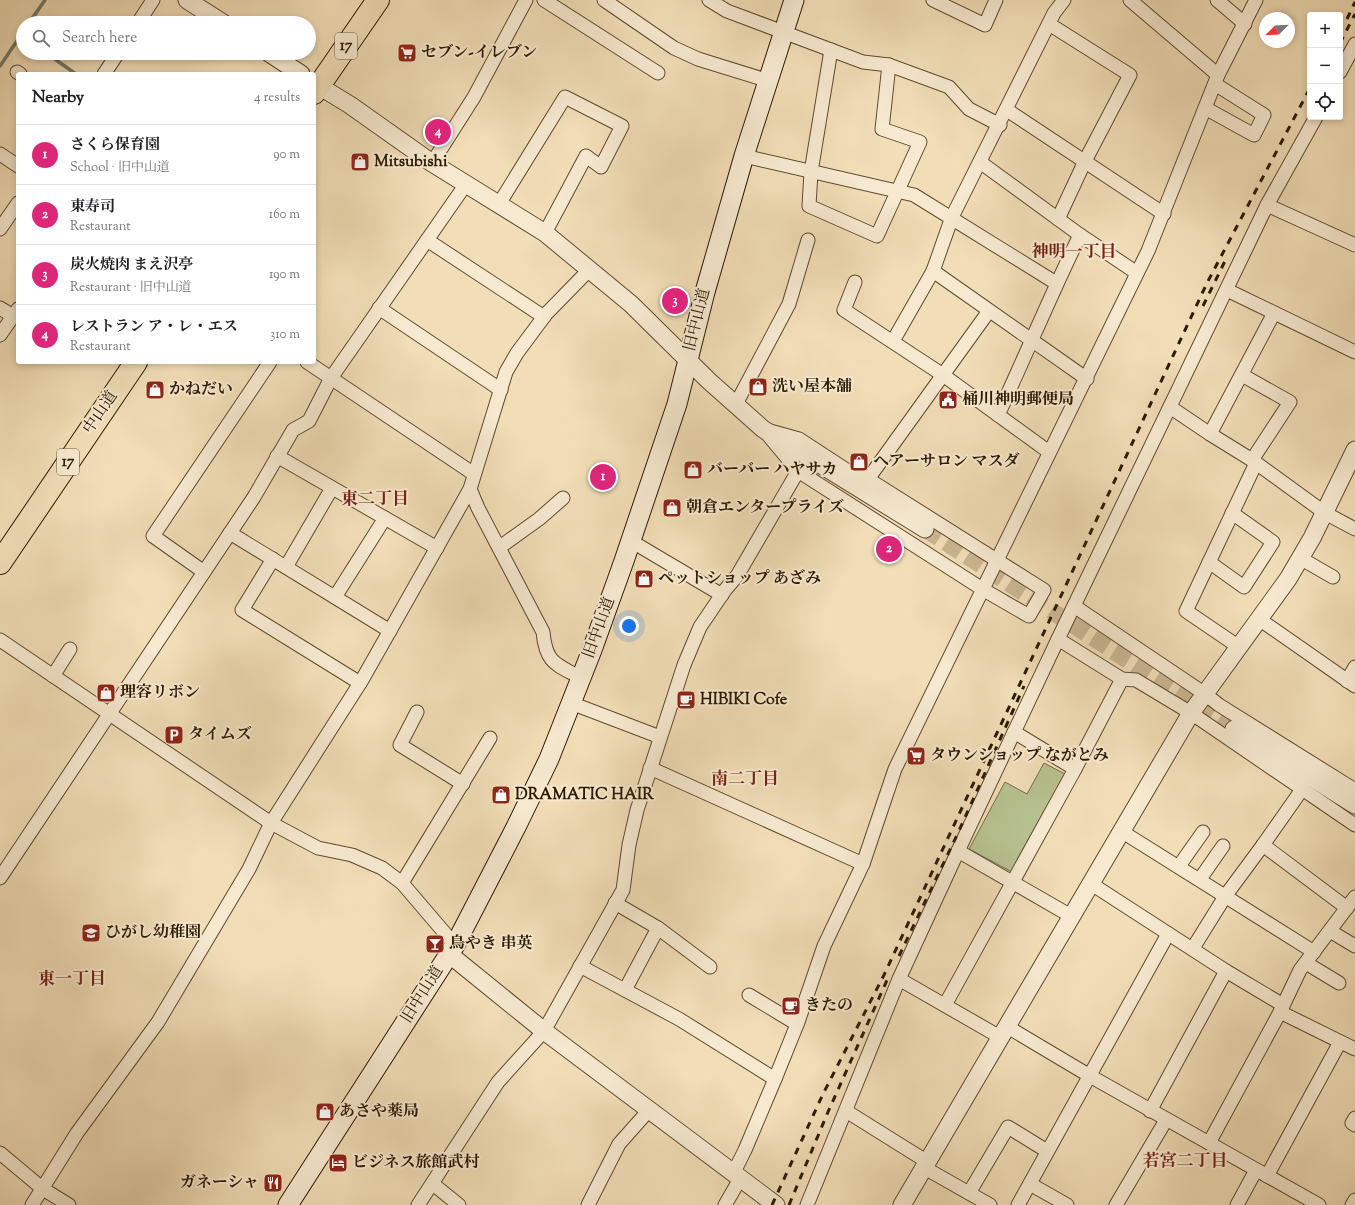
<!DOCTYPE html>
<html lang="en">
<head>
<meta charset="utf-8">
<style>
	body { margin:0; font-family:"Sorts Mill Goudy","Noto Serif JP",serif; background:#f6f6f6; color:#202124 }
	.controls { position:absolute; right:12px; top:12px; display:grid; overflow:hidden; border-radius:4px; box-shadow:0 2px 6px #0003 }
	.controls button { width:36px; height:36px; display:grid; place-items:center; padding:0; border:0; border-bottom:1px solid #e0e0e0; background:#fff; color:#202124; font:20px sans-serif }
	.compass { position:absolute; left:1259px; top:12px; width:36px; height:36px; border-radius:50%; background:#fff; box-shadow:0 2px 6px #0003; rotate:246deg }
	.you { position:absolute; left:629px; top:626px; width:14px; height:14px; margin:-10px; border:3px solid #fff; border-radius:50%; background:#1a73e8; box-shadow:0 0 0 6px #1a73e833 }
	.badge { display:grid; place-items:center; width:26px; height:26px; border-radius:50%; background:#db2777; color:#fff; font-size:13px; font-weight:700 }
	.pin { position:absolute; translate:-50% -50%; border:2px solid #fff; box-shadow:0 1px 4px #0006 }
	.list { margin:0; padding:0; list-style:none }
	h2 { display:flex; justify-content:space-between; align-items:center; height:52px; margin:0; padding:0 16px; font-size:17px }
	h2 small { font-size:13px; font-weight:400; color:#757577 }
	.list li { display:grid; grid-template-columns:26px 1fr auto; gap:12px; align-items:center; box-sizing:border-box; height:60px; padding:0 16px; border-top:1px solid #e0e0e0 }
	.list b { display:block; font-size:15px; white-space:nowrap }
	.list p { margin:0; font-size:13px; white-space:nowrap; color:#757577 }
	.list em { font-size:13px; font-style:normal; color:#757577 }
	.icon { flex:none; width:22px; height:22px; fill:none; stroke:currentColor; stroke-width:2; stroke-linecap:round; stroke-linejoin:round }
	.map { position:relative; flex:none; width:1355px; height:1205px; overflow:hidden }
	.search { position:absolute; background:#fff; box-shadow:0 2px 6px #0003; left:16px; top:16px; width:300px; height:44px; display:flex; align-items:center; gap:10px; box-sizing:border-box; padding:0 14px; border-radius:22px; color:#757577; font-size:15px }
	.panel { position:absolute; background:#fff; box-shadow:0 2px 6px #0003; left:16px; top:72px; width:300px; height:292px; border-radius:4px }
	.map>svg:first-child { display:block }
	.green { fill:#b7c290; stroke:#726e49 }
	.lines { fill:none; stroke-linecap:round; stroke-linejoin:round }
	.stream { stroke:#6f7b6a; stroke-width:3.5 }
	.tertiary-tunnel { stroke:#cab692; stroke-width:17; stroke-dasharray:17 8; stroke-linecap:butt }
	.minor-casing { stroke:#5d4b2f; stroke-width:15 }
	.tertiary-casing { stroke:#5d4b2f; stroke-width:19 }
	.secondary-casing { stroke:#2c1a02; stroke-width:21 }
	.trunk-casing { stroke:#2c1a02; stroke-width:24 }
	.minor { stroke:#f6e9d0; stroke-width:13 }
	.tertiary { stroke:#f6e9d0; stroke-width:17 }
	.secondary { stroke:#f6e9d0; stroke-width:19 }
	.trunk { stroke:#f1ddb6; stroke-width:22 }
	.rail { stroke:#2c1a02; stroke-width:3; stroke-dasharray:7 7; stroke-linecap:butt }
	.labels { text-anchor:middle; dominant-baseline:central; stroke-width:4; stroke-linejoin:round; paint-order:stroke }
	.shield { fill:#f6e9d0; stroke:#695840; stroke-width:1 }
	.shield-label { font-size:15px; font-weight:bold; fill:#2c1a02 }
	.poi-label { font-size:16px; font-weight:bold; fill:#2c1a02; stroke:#f6e9d0; text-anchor:start }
	.street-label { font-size:16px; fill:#2c1a02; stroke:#f6e9d0 }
	.neighbourhood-label { font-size:17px; font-weight:bold; fill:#7a1f14; stroke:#f6e9d0 }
</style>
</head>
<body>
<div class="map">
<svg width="1355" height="1205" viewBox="0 0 1355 1205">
	<rect width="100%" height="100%" fill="#f1ddb6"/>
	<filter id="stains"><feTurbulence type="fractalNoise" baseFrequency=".005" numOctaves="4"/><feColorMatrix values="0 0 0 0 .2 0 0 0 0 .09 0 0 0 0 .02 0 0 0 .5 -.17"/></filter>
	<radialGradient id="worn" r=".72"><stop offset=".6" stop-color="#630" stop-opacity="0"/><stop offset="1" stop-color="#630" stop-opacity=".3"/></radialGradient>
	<polygon class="green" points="1044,763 1065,774 1012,872 969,849 1005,782 1027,794"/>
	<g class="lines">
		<g class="stream">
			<polyline points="29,23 45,0"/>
			<polyline points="46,53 76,74"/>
			<polyline points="0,66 23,32"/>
		</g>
		<polyline class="tertiary-tunnel" points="925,529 1234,729"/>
		<defs>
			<g id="minor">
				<polyline points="544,0 658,73"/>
				<polyline points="604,0 674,48 698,59 769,81"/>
				<polyline points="709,0 727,11 863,62 889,65 949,87 969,109 1000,125"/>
				<polyline points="933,0 985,25 996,0"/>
				<polyline points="1130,0 1218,75"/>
				<polyline points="1217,0 1245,24"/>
				<polyline points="138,23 153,0"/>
				<polyline points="1049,24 1130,75 1085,161 1058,219"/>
				<polyline points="831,50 811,172 809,206 877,236 920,142 882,129 889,65"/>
				<polyline points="17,72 20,74"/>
				<polyline points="1340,72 1355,44"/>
				<polyline points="104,74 118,53"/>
				<polyline points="1205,108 1254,135 1264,115 1215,84"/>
				<polyline points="1007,110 1164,214"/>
				<polyline points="0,154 18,166"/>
				<polyline points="744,156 914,195 1056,283"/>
				<polyline points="980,162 1080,235 1137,273"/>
				<polyline points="432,163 474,97 526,0"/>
				<polyline points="499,204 565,97 622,126 601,167 586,156 545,233"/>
				<polyline points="1267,205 1355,245"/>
				<polyline points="0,229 18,203"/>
				<polyline points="427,240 544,317"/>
				<polyline points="933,271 1087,379"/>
				<polyline points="855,282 844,310 943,375 1049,452"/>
				<polyline points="1227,290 1355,352"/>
				<polyline points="0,308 13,316"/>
				<polyline points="379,308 501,390"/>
				<polyline points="0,335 18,309"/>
				<polyline points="893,341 933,271 952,217 1054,13 1064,0"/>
				<polyline points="307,362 474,474"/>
				<polyline points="1242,375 1290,402 1252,460"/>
				<polyline points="736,404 789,304 808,240"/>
				<polyline points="1170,407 1210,434 1274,313"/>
				<path d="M 998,415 C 1026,355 1051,294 1080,235"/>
				<polygon points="763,429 799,439 848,471 868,479 1044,590 1029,616 984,590 798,471"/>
				<polyline points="1210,434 1252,460 1325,513 1355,529"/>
				<polyline points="277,456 437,548"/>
				<polyline points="868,479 989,311"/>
				<path d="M 470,489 L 478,508 L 543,632 C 546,664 556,664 581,678"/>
				<polyline points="230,533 390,631"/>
				<polyline points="631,541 722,595"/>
				<polyline points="500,547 539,519 563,498"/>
				<polyline points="1300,558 1333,577"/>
				<polyline points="273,559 242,610 360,683"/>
				<polyline points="1209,562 1244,587 1273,542 1232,513"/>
				<polyline points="286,567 332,488"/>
				<polyline points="204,572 153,536 270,362"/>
				<polyline points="335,597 385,518"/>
				<polyline points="1074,606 1205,694 1219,705 1355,790"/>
				<polyline points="1259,619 1355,686"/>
				<polyline points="1058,639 1122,679 1136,680 1191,713 1355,825"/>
				<polyline points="0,640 271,823 318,848 352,855 382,868 402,883 455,945"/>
				<polyline points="1239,647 1186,611 1256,463"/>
				<polyline points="53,676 70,649"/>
				<polyline points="1347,681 1355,667"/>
				<polyline points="571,703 660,737"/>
				<polyline points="417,712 400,745 463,784"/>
				<polyline points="1014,732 1075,769"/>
				<polyline points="650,768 863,864"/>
				<polyline points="1121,831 1314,952"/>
				<polyline points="1263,845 1347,908"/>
				<polyline points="958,851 1071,916"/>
				<polyline points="1179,866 1203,832"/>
				<polyline points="0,878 254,497 293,430 309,421 331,378 466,184"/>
				<polyline points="1200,879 1223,846"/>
				<polyline points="402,883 490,738"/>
				<polyline points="1090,883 1226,971 1283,1005"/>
				<polyline points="615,903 658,928 710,967"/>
				<polyline points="1330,931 1355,946"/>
				<polyline points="1193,948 1226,895 1263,845 1303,788"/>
				<polyline points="1306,963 1339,983"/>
				<polyline points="580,966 679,1019 775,1079"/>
				<polyline points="899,979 1000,1037"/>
				<polyline points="625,990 658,928"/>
				<polyline points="749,995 797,1024"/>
				<polyline points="945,1005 1075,769 1122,679"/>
				<polyline points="1280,1012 1355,1049"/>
				<polyline points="1006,1026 1090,1076 1319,1205"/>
				<polyline points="846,1111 926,1161"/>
				<polyline points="1150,1111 1226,971"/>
				<polyline points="1355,1118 1352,1123 1355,1125"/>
				<polyline points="1209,1143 1280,1012 1300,970 1355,897"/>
				<polyline points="0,1153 43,1189 69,1205"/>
				<polyline points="923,1167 990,1205"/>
				<polyline points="733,1174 745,1150 775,1079 798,1022 824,946 863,864 895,769 1148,251 1218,75 1256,0"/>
				<polyline points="1267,1176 1340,1042"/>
				<polyline points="433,1184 459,1205"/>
				<polyline points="1030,1184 1067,1205"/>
				<polyline points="969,1193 1008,1127 1047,1151"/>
				<polyline points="32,1205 77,1133 158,1022 249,869 271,823 362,680 470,489 506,372 517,353 546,314 590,269"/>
				<polyline points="418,1205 498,1082 544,1031 623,890 629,845 637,810 684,665 700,627 725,590 737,576 798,471"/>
				<polyline points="588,1205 619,1144 650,1109"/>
				<polyline points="725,1205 740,1179"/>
				<polyline points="807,1205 899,979 958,851 1058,639 1267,205 1316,117"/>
				<polyline points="1018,1205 1168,934"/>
				<polyline points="1116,1205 1166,1120"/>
				<polyline points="1237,1205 1256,1170"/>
				<polyline points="1352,1205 1355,1200"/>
			</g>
			<g id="tertiary">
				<polyline points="187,0 223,23"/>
				<polyline points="269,53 301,74"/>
				<polyline points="314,83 350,105 432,163 545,233 631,304 709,381 763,429 925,529"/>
				<polyline points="1234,729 1355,805"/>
				<polyline points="449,954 544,1031 776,1205"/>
				<polyline points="902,1205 1191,713 1288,579 1312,538 1355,450"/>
			</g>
			<polyline id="secondary" points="288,1205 455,945 516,827 549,759 592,650 624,561 677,404 705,292 744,156 794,0"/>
			<g id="trunk">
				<polyline points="314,93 378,0"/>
				<polyline points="0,563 136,362"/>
			</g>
		</defs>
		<use href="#minor" class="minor-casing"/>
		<use href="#tertiary" class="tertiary-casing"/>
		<use href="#secondary" class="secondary-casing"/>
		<use href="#trunk" class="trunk-casing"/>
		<use href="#minor" class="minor"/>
		<use href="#tertiary" class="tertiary"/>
		<use href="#secondary" class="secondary"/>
		<use href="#trunk" class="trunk"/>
		<g class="rail">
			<polyline points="1347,19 1355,2"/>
			<polyline points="1340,43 1355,14"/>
			<polyline points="1203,306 1225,261"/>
			<polyline points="899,956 958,833 1024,686"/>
			<polyline points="772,1205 823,1094 884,975 1207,283 1310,88"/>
			<polyline points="789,1205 828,1112 888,978"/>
		</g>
	</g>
	<defs>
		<symbol id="supermarket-square" viewBox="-11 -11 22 22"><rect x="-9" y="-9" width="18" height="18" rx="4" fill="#8f2418" stroke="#f6e9d0"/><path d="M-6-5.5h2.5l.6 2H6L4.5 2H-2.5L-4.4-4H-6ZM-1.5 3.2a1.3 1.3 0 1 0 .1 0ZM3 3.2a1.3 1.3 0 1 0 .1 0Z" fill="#fff"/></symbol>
		<symbol id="shop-square" viewBox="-11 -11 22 22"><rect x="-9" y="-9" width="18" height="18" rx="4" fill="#8f2418" stroke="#f6e9d0"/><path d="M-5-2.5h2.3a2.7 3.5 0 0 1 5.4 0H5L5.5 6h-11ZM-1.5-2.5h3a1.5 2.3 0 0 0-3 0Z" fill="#fff"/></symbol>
		<symbol id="civic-square" viewBox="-11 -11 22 22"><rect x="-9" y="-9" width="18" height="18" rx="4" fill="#8f2418" stroke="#f6e9d0"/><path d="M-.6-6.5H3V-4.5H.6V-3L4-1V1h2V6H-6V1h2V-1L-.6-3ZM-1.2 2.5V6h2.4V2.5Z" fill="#fff"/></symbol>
		<symbol id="cafe-square" viewBox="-11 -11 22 22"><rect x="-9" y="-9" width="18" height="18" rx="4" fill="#8f2418" stroke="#f6e9d0"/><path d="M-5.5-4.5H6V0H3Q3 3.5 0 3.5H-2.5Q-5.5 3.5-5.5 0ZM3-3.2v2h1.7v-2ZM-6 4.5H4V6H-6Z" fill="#fff"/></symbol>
		<symbol id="parking-square" viewBox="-11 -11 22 22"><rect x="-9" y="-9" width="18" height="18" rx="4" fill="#8f2418" stroke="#f6e9d0"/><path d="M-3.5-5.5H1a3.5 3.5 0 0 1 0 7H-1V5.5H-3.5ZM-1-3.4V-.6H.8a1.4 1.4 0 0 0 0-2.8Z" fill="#fff"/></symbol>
		<symbol id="school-square" viewBox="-11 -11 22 22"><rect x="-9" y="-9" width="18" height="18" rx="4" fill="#8f2418" stroke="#f6e9d0"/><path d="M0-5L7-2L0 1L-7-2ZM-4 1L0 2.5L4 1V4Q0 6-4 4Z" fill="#fff"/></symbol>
		<symbol id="bar-square" viewBox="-11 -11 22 22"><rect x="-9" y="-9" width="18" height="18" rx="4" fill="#8f2418" stroke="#f6e9d0"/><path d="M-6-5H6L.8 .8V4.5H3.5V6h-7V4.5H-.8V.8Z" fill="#fff"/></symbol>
		<symbol id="hotel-square" viewBox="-11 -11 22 22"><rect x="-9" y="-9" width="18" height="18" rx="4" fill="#8f2418" stroke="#f6e9d0"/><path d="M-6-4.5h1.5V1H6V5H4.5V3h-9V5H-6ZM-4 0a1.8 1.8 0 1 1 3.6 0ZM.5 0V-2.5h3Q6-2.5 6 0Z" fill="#fff"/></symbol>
		<symbol id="restaurant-square" viewBox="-11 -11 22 22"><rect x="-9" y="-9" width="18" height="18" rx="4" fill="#8f2418" stroke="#f6e9d0"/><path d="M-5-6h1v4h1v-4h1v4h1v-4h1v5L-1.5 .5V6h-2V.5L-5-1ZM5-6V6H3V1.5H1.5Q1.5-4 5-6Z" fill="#fff"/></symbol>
	</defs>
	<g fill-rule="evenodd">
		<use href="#supermarket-square" x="396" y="42" width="22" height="22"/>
		<use href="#shop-square" x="349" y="151" width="22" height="22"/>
		<use href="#shop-square" x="747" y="376" width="22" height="22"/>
		<use href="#shop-square" x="144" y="379" width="22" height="22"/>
		<use href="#civic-square" x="937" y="389" width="22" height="22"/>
		<use href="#shop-square" x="848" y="451" width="22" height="22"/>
		<use href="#shop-square" x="682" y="459" width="22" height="22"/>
		<use href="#shop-square" x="661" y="497" width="22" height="22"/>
		<use href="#shop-square" x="633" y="568" width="22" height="22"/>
		<use href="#shop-square" x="95" y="682" width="22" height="22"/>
		<use href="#cafe-square" x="675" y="689" width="22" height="22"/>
		<use href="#parking-square" x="163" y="724" width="22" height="22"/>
		<use href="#supermarket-square" x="905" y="745" width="22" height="22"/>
		<use href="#shop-square" x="490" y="784" width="22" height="22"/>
		<use href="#school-square" x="80" y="922" width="22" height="22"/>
		<use href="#bar-square" x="424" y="933" width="22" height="22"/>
		<use href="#cafe-square" x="780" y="995" width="22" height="22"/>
		<use href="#shop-square" x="314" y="1101" width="22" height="22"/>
		<use href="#hotel-square" x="327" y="1152" width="22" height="22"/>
		<use href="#restaurant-square" x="262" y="1172" width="22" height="22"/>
	</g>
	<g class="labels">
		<g class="shield">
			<rect x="335" y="33" width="22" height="26" rx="3"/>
			<rect x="57" y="449" width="22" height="26" rx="3"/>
		</g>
		<g class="shield-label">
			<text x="346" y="46">17</text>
			<text x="68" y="462">17</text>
		</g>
		<g class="poi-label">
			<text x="421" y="53">セブン-イレブン</text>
			<text x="374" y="162">Mitsubishi</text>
			<text x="772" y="387">洗い屋本舗</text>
			<text x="169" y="390">かねだい</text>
			<text x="962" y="400">桶川神明郵便局</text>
			<text x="873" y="462">ヘアーサロン マスダ</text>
			<text x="707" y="470">バーバー ハヤサカ</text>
			<text x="686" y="508">朝倉エンタープライズ</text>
			<text x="658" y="579">ペットショップ あざみ</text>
			<text x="120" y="693">理容リボン</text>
			<text x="700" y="700">HIBIKI Cofe</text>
			<text x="188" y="735">タイムズ</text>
			<text x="930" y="756">タウンショップ ながとみ</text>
			<text x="515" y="795">DRAMATIC HAIR</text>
			<text x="105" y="933">ひがし幼稚園</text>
			<text x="449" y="944">鳥やき 串英</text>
			<text x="805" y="1006">きたの</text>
			<text x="339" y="1112">あさや薬局</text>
			<text x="352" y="1163">ビジネス旅館武村</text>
			<text x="259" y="1183" text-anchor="end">ガネーシャ</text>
		</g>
		<g class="street-label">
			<text transform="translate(698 320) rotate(-76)">旧中山道</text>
			<text transform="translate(101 413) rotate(-56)">中山道</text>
			<text transform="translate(600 628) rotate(-70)">旧中山道</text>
			<text transform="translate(423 995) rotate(-58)">旧中山道</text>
		</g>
		<g class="neighbourhood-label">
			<text x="1074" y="253">神明一丁目</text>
			<text x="375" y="500">東二丁目</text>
			<text x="745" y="780">南二丁目</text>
			<text x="72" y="980">東一丁目</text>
			<text x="1185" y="1162">若宮二丁目</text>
		</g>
	</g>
	<rect width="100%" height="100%" filter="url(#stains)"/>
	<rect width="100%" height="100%" fill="url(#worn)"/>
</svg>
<div class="controls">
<button>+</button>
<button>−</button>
<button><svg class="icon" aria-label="locate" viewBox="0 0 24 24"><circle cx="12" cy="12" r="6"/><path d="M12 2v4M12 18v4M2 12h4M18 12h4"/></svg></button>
</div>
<svg class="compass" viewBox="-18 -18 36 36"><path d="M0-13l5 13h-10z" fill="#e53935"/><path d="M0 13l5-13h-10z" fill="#757577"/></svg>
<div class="you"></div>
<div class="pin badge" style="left:603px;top:477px">1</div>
<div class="pin badge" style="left:889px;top:549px">2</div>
<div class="pin badge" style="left:675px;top:301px">3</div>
<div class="pin badge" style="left:438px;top:132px">4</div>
<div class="search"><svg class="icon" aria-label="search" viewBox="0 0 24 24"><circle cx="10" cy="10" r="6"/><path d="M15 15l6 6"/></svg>Search here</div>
<section class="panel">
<h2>Nearby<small>4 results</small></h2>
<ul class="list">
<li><span class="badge">1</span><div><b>さくら保育園</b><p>School · 旧中山道</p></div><em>90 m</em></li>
<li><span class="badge">2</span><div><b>東寿司</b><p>Restaurant</p></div><em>160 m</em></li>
<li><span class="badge">3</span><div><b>炭火焼肉 まえ沢亭</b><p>Restaurant · 旧中山道</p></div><em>190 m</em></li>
<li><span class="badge">4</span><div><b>レストラン ア・レ・エス</b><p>Restaurant</p></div><em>310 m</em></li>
</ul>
</section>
</div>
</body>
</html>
